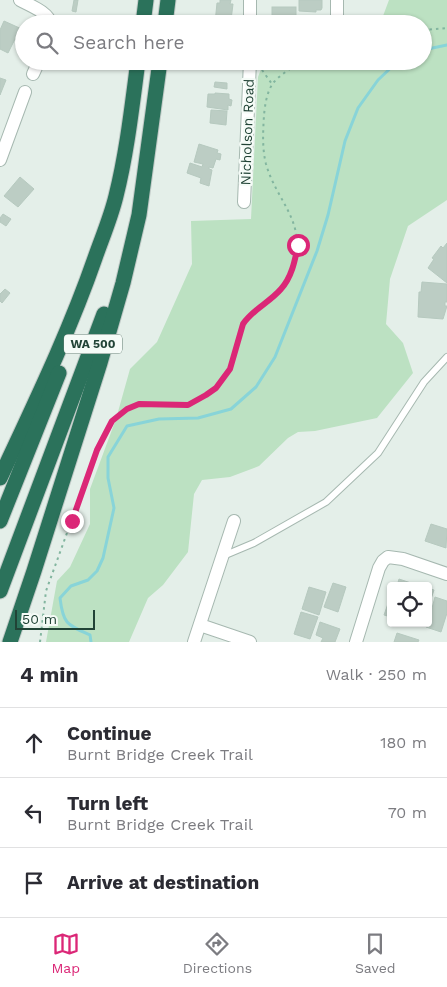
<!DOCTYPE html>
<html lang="en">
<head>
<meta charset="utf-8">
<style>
	body { margin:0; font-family:"Work Sans",sans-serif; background:#f7f7f7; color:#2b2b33 }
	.controls { position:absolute; right:15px; bottom:15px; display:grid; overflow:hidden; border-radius:5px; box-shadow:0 1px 4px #0004 }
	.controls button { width:45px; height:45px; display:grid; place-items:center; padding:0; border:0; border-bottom:1px solid #e1e1e2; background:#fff; color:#2b2b33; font:25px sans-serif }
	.scale { position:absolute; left:15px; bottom:12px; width:80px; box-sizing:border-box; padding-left:5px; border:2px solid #214336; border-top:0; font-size:14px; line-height:18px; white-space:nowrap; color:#214336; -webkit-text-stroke:4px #f5fbf7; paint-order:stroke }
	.stop { position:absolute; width:15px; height:15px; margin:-11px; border:4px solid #db2777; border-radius:50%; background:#fff }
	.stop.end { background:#db2777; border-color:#fff; box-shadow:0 1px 5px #0008 }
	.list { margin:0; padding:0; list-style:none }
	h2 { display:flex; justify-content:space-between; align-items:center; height:65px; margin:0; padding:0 20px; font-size:21px }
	h2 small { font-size:16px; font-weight:400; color:#7c7c81 }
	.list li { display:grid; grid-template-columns:32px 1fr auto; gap:15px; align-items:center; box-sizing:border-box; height:70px; padding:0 20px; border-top:1px solid #e1e1e2 }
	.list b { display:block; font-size:19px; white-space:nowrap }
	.list p { margin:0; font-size:16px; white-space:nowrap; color:#7c7c81 }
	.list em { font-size:16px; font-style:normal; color:#7c7c81 }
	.icon { flex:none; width:28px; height:28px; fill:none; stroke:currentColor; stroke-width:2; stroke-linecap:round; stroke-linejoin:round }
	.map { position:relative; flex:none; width:447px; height:642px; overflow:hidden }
	.search { position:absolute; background:#fff; box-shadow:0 1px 4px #0004; left:15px; right:15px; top:15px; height:55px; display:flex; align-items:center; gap:12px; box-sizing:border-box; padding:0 18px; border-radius:28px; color:#7c7c81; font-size:19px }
	.sheet { height:275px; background:#fff }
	nav { display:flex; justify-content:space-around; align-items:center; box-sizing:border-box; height:70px; border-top:1px solid #e1e1e2; background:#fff; font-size:14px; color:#7c7c81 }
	nav a { display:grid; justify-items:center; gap:2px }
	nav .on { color:#db2777 }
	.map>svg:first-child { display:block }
	.green { fill:#bce1c2 }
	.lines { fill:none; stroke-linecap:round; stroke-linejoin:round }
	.stream { stroke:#88d4d8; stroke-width:3 }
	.building { fill:#bccdc4; stroke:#b6c9bf }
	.service-casing { stroke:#a6b8b0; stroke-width:8 }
	.minor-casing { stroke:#a6b8b0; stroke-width:14 }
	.motorway-casing { stroke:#c1cac7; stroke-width:17 }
	.path { stroke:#82b59f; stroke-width:2; stroke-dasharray:2.5 4; stroke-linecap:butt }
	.service { stroke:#fff; stroke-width:6 }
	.minor { stroke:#fff; stroke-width:12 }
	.motorway { stroke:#2b725b; stroke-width:15 }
	.route { stroke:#db2777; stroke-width:6 }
	.labels { text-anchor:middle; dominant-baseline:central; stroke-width:4.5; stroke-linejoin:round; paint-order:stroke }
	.shield { fill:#f5fbf7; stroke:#617a70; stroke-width:1 }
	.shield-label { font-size:12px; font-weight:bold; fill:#214336 }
	.street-label { font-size:14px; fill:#214336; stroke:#f5fbf7 }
</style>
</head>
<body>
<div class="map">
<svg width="447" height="642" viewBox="0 0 447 642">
	<rect width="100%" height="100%" fill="#e4efe9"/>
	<polygon class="green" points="389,0 447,0 447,200 408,226 390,279 386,324 403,343 413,373 377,418 315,431 298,432 288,438 259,466 230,477 202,480 194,494 188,552 163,585 148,598 129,642 46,642 57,581 70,567 90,524 90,489 116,419 130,369 157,342 192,264 191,221 251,219 258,77 264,61 423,61 423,24 380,24"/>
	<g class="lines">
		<g class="stream">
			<polyline points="423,50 447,45"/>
			<path d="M 91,642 L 90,635 C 67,625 63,624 60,598 L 71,586 L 88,580 L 97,571 L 103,558 L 114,508 L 108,478 L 108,457 L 127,426 L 159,419 L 198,418 L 231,409 L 256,387 L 275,357 L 317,251 L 328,215 L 345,141 L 358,108 L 378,80 L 398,61"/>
		</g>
	</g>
	<g class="building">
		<polygon points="74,0 78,0 76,12 72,11"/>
		<polygon points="220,0 231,0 230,4 233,4 231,20 225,20 222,18 221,24 215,23 217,3 220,3"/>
		<polygon points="299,0 322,0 322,8 321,10 316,10 316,12 299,11"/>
		<rect x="272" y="7" width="24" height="17"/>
		<polygon points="298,17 323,17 324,24 298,24"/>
		<polygon points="4,21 24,30 19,41 15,39 8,53 0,49 0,30"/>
		<polygon points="0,78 6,80 0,95"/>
		<polygon points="215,82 227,83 227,89 214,87"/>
		<polygon points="215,93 229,94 229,99 232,100 231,106 228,105 228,110 207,107 208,94 215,94"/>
		<polygon points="211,110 227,111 226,125 210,123"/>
		<polygon points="199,144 218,150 217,153 221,154 220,160 216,159 213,168 209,167 209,169 212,170 209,186 200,183 201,178 187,173 190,163 202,167 203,164 194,162"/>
		<polygon points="20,177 34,189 18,207 4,196"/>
		<polygon points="3,214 11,219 6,226 0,222 0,218"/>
		<polygon points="447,243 447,283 428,268 434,259 432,258 441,246 443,248"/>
		<polygon points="422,282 447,284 447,302 445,302 445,306 447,306 443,319 418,317 419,292 421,292"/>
		<polygon points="5,289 10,293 2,303 0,301 0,294"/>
		<polygon points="431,524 447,529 446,548 425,541"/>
		<polygon points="399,579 420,586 397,586"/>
		<polygon points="333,583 346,587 338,612 324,607"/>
		<polygon points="309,587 326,592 319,615 302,609"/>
		<polygon points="428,588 434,590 429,605 428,604"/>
		<polygon points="435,597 447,601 447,613 441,632 426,627 428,623"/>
		<polygon points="390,598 391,598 391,617 384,615"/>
		<polygon points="301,612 318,617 310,639 294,634"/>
		<polygon points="320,622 340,629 335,642 321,642 323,638 316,635"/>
		<polygon points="397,633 419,640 418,642 394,642"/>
	</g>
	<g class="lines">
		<defs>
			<polyline id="service" points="223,556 254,543 326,502 378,453 424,382 447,357"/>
			<g id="minor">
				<path d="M 20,0 C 31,6 48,12 51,24"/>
				<polyline points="337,0 337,24"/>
				<polyline points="250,24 250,0"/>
				<polyline points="33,74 39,61"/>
				<polyline points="0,160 25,92"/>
				<polyline points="244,202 250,61"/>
				<polyline points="200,625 250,642"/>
				<polyline points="194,642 234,521"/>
				<polyline points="356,642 379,568 383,561 388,557 403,559 447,574"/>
			</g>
			<g id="motorway">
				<polyline points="143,24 146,0"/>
				<polyline points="165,24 168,0"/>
				<path d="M 0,478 C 34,405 69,333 95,258 C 102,238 111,217 116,196 C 127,152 132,106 138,61"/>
				<polyline points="0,521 59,373"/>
				<polyline points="0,591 104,314"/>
				<polyline points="10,642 34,571 100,363 123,283 139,215 160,61"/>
			</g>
		</defs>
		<use href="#service" class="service-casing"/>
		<use href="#minor" class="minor-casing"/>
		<use href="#motorway" class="motorway-casing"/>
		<g class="path">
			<polyline points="423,30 447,28"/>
			<polyline points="262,70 272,84"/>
			<path d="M 40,642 L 46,591 L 97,450 L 112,421 L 127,409 L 139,404 L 188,405 L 206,395 L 216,388 L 230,369 L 243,324 C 260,297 286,298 295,261 C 305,220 276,200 266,164 C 262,148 263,132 264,115 C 265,105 267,90 274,82 C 281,74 292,68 301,61"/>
		</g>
		<use href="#service" class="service"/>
		<use href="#minor" class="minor"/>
		<use href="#motorway" class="motorway"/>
	</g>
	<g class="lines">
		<path class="route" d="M 72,521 L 97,450 L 112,421 L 127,409 L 139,404 L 188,405 L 206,395 L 216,388 L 230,369 L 243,324 C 253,309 269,303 281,289 C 292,277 295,260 298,245"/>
	</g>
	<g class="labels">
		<rect class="shield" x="64" y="334.5" width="58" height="19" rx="4"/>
		<g class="shield-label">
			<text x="93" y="344">WA 500</text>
		</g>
		<g class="street-label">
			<text transform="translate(247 132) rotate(-88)">Nicholson Road</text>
		</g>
	</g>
</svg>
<div class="controls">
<button><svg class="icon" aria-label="locate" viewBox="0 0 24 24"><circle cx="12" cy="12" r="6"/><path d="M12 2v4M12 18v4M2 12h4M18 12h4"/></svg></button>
</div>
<div class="scale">50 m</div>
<div class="stop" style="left:298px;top:245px"></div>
<div class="stop end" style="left:72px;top:521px"></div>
<div class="search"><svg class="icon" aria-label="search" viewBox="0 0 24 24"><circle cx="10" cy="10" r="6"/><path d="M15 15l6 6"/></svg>Search here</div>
</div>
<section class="sheet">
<h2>4 min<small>Walk · 250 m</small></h2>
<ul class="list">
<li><svg class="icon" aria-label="ahead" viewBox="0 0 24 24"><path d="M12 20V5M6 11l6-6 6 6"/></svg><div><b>Continue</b><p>Burnt Bridge Creek Trail</p></div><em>180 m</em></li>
<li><svg class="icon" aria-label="left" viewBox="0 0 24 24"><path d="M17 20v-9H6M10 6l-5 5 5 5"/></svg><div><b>Turn left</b><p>Burnt Bridge Creek Trail</p></div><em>70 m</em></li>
<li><svg class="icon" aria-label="arrive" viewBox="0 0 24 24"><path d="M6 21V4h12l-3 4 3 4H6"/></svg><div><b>Arrive at destination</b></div></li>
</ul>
</section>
<nav>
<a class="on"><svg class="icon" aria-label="map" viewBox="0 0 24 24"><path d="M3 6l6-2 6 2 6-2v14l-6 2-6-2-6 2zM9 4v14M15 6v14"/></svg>Map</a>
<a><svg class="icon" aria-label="directions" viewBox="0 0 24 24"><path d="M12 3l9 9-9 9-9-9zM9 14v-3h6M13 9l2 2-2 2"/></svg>Directions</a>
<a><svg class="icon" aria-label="saved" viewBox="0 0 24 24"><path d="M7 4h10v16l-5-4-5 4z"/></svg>Saved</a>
</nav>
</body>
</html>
